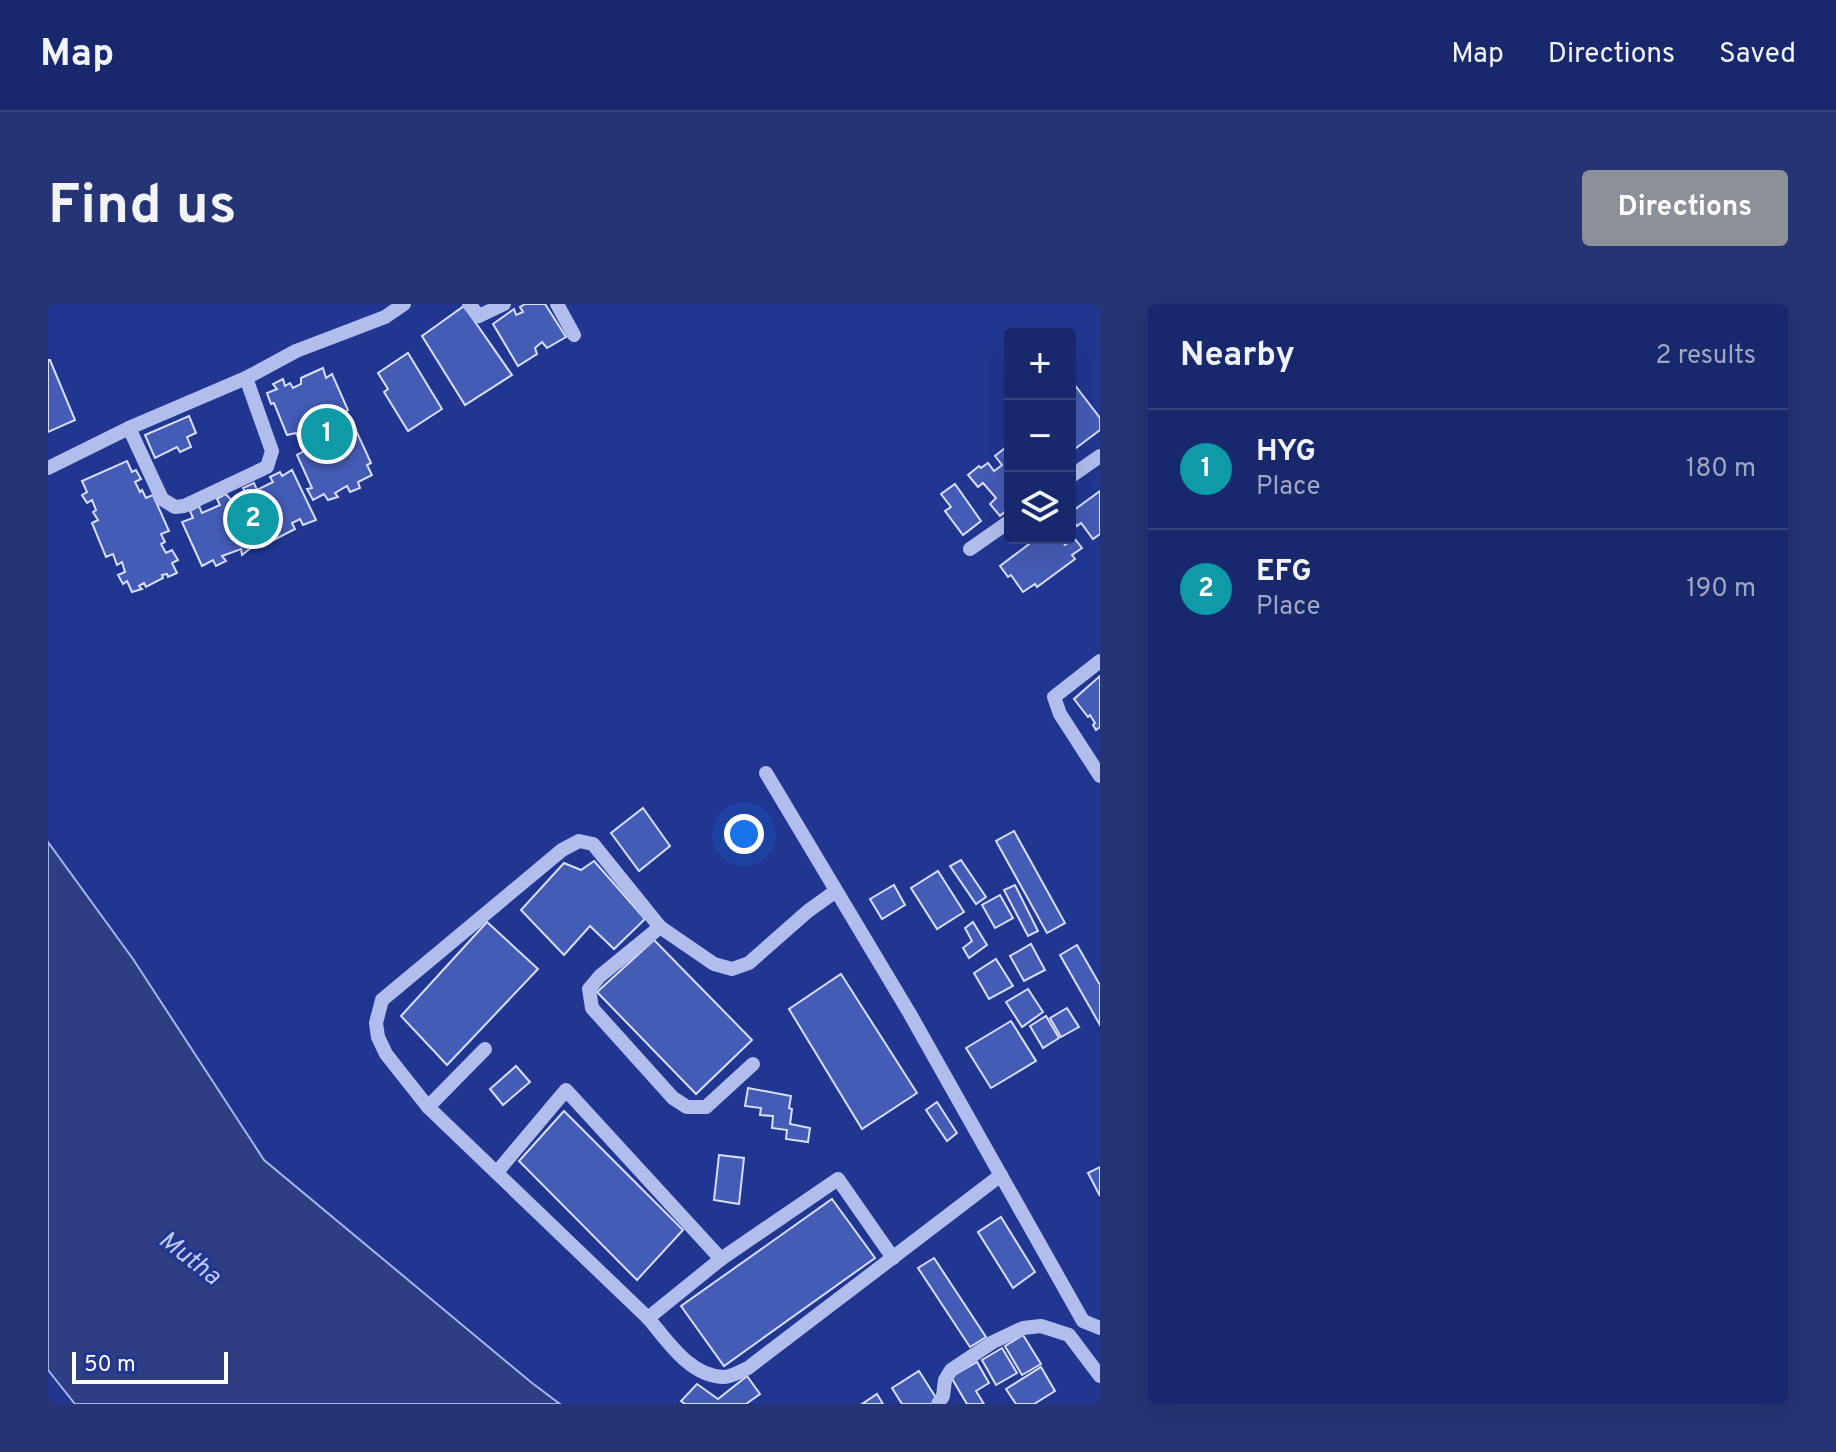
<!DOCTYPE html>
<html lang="en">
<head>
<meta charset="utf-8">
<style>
	body { margin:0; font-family:Overpass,sans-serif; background:#253475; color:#f1f3f6 }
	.controls { position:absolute; right:24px; top:24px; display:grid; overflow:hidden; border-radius:8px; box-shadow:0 8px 32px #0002 }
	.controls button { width:72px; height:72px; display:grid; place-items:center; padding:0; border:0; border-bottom:2px solid #364480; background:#18286d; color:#f1f3f6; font:40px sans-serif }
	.scale { position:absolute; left:24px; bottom:20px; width:156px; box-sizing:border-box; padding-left:8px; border:4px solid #fff; border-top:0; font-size:22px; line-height:28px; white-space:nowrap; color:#fff; -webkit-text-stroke:6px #203691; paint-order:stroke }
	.you { position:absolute; left:696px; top:530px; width:28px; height:28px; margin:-20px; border:6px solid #fff; border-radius:50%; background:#1a73e8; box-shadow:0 0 0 12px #1a73e833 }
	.badge { display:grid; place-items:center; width:52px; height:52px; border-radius:50%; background:#8c9099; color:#fff; font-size:26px; font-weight:700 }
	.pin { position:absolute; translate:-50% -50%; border:4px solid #fff; box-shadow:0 2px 8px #0006 }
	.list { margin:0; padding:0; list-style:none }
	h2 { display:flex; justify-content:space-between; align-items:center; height:104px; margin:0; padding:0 32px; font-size:34px }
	h2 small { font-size:26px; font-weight:400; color:#9fa6c2 }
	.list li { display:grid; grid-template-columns:52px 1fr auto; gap:24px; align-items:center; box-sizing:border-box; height:120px; padding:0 32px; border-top:2px solid #364480 }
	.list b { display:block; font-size:30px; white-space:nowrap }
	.list p { margin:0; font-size:26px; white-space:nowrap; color:#9fa6c2 }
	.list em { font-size:26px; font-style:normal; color:#9fa6c2 }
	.icon { flex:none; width:44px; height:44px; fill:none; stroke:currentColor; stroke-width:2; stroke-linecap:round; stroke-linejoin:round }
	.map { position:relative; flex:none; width:1052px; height:1100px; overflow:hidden; border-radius:8px }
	header { display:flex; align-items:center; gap:48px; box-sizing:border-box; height:112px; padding:0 40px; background:#18286d; border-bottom:2px solid #364480 }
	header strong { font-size:38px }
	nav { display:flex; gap:44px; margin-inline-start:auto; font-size:28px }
	.intro { display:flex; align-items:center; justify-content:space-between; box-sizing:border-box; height:192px; padding:0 48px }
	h1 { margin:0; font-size:56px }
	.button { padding:20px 36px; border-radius:8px; background:#8c9099; color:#fff; font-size:28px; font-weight:700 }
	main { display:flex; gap:48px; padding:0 48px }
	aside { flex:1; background:#18286d; border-radius:8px; box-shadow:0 8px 32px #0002 }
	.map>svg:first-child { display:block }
	.water { fill:#2d3e82; stroke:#a5b5ee; stroke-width:2 }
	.building { fill:#455cb6; stroke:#d7def9; stroke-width:2 }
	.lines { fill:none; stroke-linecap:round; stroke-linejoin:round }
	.minor { stroke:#b1beed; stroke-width:14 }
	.labels { text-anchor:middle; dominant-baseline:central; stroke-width:6; stroke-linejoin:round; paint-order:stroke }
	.water-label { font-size:26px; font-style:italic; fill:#bdc9f4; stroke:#203691 }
</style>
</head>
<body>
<header>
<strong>Map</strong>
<nav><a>Map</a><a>Directions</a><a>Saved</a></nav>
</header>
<div class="intro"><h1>Find us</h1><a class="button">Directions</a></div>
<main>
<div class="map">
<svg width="1052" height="1100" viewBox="0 0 1052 1100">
	<rect width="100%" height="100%" fill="#203691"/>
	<polygon class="water" points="0,538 85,655 216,856 484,1079 512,1100 27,1100 0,1066"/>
	<g class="building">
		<polygon points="477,0 497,0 518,33 499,44 494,38 487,44 489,50 470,62 445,20 466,5 468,11 475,8 472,3"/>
		<polygon points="416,2 464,71 417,101 374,32"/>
		<polygon points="360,49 394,105 360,127 336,88 340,85 330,69"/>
		<polygon points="0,56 2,56 27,116 0,128"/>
		<polygon points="275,64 278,74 284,70 300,106 291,111 299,128 307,124 323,159 319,161 324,171 310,178 312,184 302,188 299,182 287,189 290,193 280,196 276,190 265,196 259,185 264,184 249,151 256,147 248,129 239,131 226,99 223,100 219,89 229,85 225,80 235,75 237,82 242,79 245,84 253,80 253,74"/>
		<polygon points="1026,80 1052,114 1052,126 1024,147 1022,144 1022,83"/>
		<polygon points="141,112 148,129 139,133 143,143 132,148 129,143 107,154 97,131"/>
		<polygon points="962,140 962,203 952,212 942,200 948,194 935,179 930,183 920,171 931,162 933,164 940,159 946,167 954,161 947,152"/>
		<polygon points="79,157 84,168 88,166 93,175 87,178 92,188 94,186 98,194 105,191 121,227 113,230 117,238 113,240 118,249 124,246 130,256 124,259 129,269 120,273 119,270 114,271 115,274 98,283 96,279 91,282 94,285 84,288 79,277 75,280 70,271 77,268 74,258 69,261 65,250 58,253 44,219 50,216 45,208 48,206 44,196 39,199 34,191 39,188 34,177"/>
		<polygon points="244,166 268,216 255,221 252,215 244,219 247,225 222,238 217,231 201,239 203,244 194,251 193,245 174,252 178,257 168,262 165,256 154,262 134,218 145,214 142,207 151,202 154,209 172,201 169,195 178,190 183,196 198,191 195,184 206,179 209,186 225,178 222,173 232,168 234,172"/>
		<polygon points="907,180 933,217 915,231 897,207 903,203 893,190"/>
		<polygon points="1052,187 1052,230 1045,235 1033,219 1029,222 1022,213 1022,209"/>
		<polygon points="989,234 1013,234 1017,241 1026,234 1034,244 1024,251 1027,255 989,283 987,280 975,288 963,271 960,273 952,262"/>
		<polygon points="1052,372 1052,423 1048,426 1045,421 1047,419 1042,411 1040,413 1026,395"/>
		<polygon points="595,504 622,542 591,567 563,529"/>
		<polygon points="966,527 1017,619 999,629 948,537"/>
		<polygon points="913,556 938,593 928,600 902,562"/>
		<polygon points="546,557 597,615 566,645 542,622 516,651 473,606 516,559 533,566"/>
		<polygon points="890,567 916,608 889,625 863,584"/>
		<polygon points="846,581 857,601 834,615 822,595"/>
		<polygon points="967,581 990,627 980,632 956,586"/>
		<polygon points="952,591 965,614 947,624 934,601"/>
		<polygon points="439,618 490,665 399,761 353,712"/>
		<polygon points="925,618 939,641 921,654 915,644 924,637 917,624"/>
		<polygon points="606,636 704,736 648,790 549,688"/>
		<polygon points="983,640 997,666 976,677 962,652"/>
		<polygon points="1029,641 1052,681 1052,721 1012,651"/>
		<polygon points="948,655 965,682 941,695 926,669"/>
		<polygon points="793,670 869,789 814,825 741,705"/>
		<polygon points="980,685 995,708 974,723 958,698"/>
		<polygon points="1019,704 1031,723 1013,733 1002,714"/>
		<polygon points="998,712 1011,734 995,744 982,722"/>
		<polygon points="963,717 988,757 943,784 918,744"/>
		<polygon points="468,762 482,778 455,801 442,785"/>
		<polygon points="700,784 743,792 741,804 744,805 742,820 762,824 760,838 738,835 739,826 724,824 725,812 712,811 713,804 697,802"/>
		<polygon points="889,798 909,829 899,837 878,806"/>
		<polygon points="516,807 635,926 589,976 471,857"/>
		<polygon points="671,851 696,854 691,900 666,896"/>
		<polygon points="1052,863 1052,892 1040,869"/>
		<polygon points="784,895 827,954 676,1062 633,1002"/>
		<polygon points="953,913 987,968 965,984 930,928"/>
		<polygon points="886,954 938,1033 922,1043 870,964"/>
		<polygon points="975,1031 993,1060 974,1071 957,1042"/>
		<polygon points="954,1044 969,1069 948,1081 934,1056"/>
		<polygon points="929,1058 941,1079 928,1087 936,1100 919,1100 903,1073"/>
		<polygon points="993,1063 1007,1087 986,1100 968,1100 958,1085"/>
		<polygon points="871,1067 890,1097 885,1100 854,1100 844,1084"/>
		<polygon points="699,1072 712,1090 698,1100 637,1100 633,1097 649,1080 670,1095"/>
		<polygon points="829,1090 835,1100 814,1100"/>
	</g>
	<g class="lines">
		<g class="minor">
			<polyline points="421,0 431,12 456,0"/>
			<polyline points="509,0 526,31"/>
			<polyline points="81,124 114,195 127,203 136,202 219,163 224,147 198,74"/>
			<polyline points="0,164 81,124 198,74 248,47 337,13 356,0"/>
			<polyline points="1022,173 1052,152"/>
			<polyline points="922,245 962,217"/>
			<polyline points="1052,357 1006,393 1012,410 1052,472"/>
			<polyline points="718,469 862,710 1035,1017 1052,1024"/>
			<path d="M 788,587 L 760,607 L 701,659 L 684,665 L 666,660 L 612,623 L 545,540 L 531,537 L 514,546 L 334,696 L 328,719 L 330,733 L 338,750 L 380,803 L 600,1014 C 619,1036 642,1073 676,1073 C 684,1073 693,1067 700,1064 L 953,871"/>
			<polyline points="612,623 552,672 541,685 544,704 625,794 639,803 658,803 705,760"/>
			<polyline points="380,803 437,745"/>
			<polyline points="449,868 518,786 673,955"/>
			<polyline points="600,1014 673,955 790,875 845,954"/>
			<polyline points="890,1100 895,1092 897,1076 903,1066 945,1038 975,1024 993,1022 1021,1031 1052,1072"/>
		</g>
	</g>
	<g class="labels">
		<g class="water-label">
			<text transform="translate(141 955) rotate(38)">Mutha</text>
		</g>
	</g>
</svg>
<div class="controls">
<button>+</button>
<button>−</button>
<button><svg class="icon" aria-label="layers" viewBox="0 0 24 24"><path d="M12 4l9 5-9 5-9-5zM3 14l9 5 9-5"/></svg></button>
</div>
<div class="scale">50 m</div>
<div class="you"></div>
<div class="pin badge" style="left:279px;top:130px;background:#0f9aa8">1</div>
<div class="pin badge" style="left:205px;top:215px;background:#0f9aa8">2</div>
</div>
<aside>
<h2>Nearby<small>2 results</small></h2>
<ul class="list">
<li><span class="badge" style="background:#0f9aa8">1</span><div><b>HYG</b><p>Place</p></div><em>180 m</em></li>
<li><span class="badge" style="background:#0f9aa8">2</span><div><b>EFG</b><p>Place</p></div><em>190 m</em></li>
</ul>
</aside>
</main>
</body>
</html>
